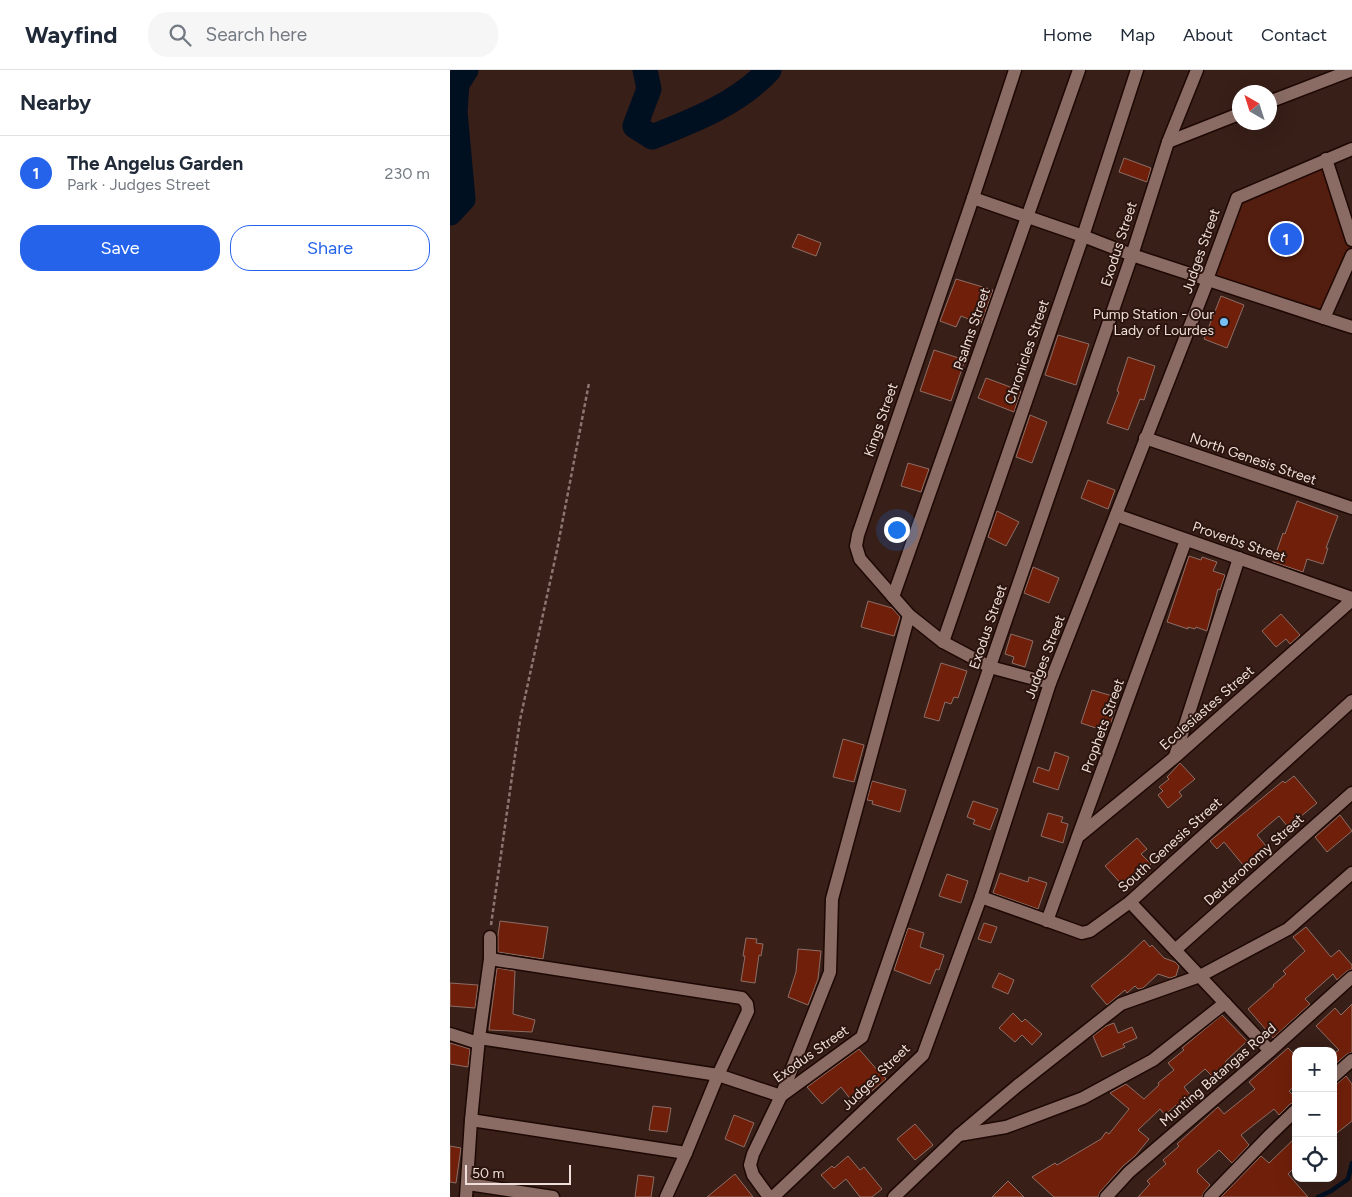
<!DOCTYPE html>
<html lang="en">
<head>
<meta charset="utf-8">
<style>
	body { margin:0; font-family:Figtree,sans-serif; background:#f6f6f7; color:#1f2937 }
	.controls { position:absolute; right:15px; bottom:15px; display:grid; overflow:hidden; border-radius:10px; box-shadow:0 5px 20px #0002 }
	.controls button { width:45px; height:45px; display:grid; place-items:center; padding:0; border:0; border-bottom:1px solid #e0e1e3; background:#fff; color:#1f2937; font:25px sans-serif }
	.compass { position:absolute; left:782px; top:15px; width:45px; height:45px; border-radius:50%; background:#fff; box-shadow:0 5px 20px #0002; rotate:321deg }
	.scale { position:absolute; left:15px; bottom:12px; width:106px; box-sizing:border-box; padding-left:5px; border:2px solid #efded9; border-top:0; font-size:14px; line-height:18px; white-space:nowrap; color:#efded9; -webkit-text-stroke:4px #2d150f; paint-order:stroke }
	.you { position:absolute; left:446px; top:459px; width:18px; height:18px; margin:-12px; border:4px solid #fff; border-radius:50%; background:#1a73e8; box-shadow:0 0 0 8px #1a73e833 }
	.badge { display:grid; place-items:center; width:32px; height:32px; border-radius:50%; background:#2563eb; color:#fff; font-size:16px; font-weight:700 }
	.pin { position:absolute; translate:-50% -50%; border:2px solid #fff; box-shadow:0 1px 5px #0006 }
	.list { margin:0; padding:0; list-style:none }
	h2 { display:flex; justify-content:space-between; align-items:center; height:65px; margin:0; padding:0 20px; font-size:21px }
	h2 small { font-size:16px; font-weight:400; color:#747a83 }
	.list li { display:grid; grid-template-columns:32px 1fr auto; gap:15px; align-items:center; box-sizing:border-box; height:75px; padding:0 20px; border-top:1px solid #e0e1e3 }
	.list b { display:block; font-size:19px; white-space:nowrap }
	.list p { margin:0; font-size:16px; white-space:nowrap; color:#747a83 }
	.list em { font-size:16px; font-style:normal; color:#747a83 }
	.actions { display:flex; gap:10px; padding:15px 20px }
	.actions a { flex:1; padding:11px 0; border:1px solid #2563eb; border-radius:20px; text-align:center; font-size:18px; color:#2563eb }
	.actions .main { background:#2563eb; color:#fff }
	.icon { flex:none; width:28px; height:28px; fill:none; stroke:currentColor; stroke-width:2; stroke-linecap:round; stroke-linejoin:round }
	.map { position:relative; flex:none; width:902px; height:1127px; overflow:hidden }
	header { display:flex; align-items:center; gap:30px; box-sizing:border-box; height:70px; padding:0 25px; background:#fff; border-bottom:1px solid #e0e1e3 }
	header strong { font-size:24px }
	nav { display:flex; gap:28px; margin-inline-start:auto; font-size:18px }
	.search { width:350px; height:45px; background:#f6f6f7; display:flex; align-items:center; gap:12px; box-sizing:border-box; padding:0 18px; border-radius:20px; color:#747a83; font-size:19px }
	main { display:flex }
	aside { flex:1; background:#fff }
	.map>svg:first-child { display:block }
	.green { fill:#531d0f }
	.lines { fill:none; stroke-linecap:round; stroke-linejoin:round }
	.stream { stroke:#001021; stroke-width:4.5 }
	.river { stroke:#001021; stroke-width:25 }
	.building { fill:#70200a; stroke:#8c6e66 }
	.minor-casing { stroke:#1e0804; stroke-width:15 }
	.path { stroke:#8b7670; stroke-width:2.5; stroke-dasharray:4 2.5; stroke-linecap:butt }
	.minor { stroke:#8a6c64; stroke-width:12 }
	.poi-dot { fill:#77c0f7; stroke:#2d150f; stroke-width:2 }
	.labels { text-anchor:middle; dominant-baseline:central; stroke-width:4; stroke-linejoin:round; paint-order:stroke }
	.street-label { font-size:14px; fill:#efded9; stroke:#2d150f }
	.poi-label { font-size:14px; fill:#efded9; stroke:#2d150f; text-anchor:end }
</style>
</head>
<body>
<header>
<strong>Wayfind</strong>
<div class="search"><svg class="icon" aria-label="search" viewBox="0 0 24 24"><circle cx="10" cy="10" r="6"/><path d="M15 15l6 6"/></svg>Search here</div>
<nav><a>Home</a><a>Map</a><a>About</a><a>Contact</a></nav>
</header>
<main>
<aside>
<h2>Nearby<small></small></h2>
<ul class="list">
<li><span class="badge">1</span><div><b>The Angelus Garden</b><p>Park · Judges Street</p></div><em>230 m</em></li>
</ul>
<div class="actions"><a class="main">Save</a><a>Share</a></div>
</aside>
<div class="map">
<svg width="902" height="1127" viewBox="0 0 902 1127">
	<rect width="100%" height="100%" fill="#381f18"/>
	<polygon class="green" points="875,92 901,176 877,241 761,204 788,128"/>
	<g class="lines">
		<polyline class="stream" points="868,1127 881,1121 898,1109 902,1093"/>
		<g class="river">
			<path d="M 195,0 L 199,19 L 185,56 L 202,67 C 243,51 289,33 319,0"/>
			<polyline points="0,143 13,129 5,42 7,14 16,0"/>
		</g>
	</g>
	<g class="building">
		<polygon points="674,88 701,98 697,112 669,102"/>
		<polygon points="348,164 371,173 366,186 342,177"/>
		<polygon points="506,209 543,220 531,254 511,246 506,257 490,251"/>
		<polygon points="771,226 794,235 777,278 754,269"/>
		<polygon points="608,265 639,274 626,315 595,305"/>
		<polygon points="484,280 515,290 501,331 470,321"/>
		<polygon points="678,287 705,296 694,330 690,329 678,360 657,353 669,322 667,321"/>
		<polygon points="536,308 571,321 564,342 528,328"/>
		<polygon points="580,345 597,352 582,393 566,387"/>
		<polygon points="458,393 479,399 471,422 451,416"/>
		<polygon points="638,410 665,420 658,439 631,428"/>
		<polygon points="847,431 888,446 876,478 878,478 873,494 857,489 853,502 823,492 833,463 835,464"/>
		<polygon points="547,441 569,452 556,476 538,467"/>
		<polygon points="739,486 751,490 752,487 767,492 763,501 775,505 770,520 768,519 757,561 746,557 745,559 738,557 738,559 717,552"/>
		<polygon points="583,497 609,508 599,533 574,523"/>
		<polygon points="418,531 442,538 450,547 444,566 411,557"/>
		<polygon points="831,544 850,565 840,574 836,569 826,577 812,561"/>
		<polygon points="561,564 583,571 575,597 562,593 564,587 555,584"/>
		<polygon points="491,593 517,601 508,628 504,627 501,634 495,632 489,651 474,647"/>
		<polygon points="642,620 666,627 662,639 665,640 661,653 655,651 652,660 631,653"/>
		<polygon points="393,669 414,675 404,712 383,707"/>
		<polygon points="605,682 619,687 608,720 583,712 588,697 599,701"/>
		<polygon points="730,693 745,709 729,722 732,726 718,738 708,725 713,721 709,717 719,709 717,707"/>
		<polygon points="844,706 867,733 838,757 829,746 807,765 821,782 798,801 774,772 767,779 760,771 833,711 835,713"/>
		<polygon points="422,711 456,720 450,742 422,734 423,731 417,730"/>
		<polygon points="523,731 548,739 540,760 523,754 525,750 517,747"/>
		<polygon points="598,743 613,747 611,752 618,754 613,773 591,766"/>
		<polygon points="890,745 902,761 877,782 865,767"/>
		<polygon points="687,768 697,779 691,784 701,794 674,817 655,796"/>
		<polygon points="550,803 578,812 579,807 597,813 588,839 543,823"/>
		<polygon points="497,804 518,811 511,833 489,826"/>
		<polygon points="50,851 98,857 93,889 48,882 48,865"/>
		<polygon points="534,853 547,857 541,873 528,869"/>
		<polygon points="856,857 881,887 889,880 902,895 902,899 897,901 887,910 883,904 855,929 860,934 823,968 798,939 824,916 823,915 836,904 833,901 855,881 843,867"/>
		<polygon points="458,858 474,863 470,877 494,885 489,900 486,899 480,914 444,900"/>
		<polygon points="296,868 307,869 306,873 313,874 311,886 309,885 305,913 291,911 295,886 293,886"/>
		<polygon points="694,870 700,877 702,875 714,888 725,892 729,896 726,906 720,908 708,904 693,918 688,919 685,916 677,923 675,920 657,935 641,916 677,886"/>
		<polygon points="348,879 371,881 368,909 358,935 338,927 346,902"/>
		<polygon points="47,898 65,901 63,944 85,950 82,962 39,960"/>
		<polygon points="549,903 564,910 558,924 542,917"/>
		<polygon points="0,913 28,915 25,938 0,936"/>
		<polygon points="902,934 902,982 897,984 883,996 883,984 889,980 866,956 885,938 891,945"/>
		<polygon points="563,943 572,952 575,949 592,964 582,975 572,965 565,972 549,958"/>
		<polygon points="772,945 797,971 775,992 782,999 767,1011 755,999 734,1017 744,1030 731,1041 726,1035 715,1045 710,1039 688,1060 699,1069 685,1086 673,1096 650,1122 648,1127 604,1127 582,1107 605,1093 607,1095 651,1069 656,1062 659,1064 679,1039 660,1023 676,1014 694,1029 709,1015 708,1013 724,1000 718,993 734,980 732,978"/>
		<polygon points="664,953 668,963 682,957 687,968 673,974 675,977 652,987 643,966 656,956"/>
		<polygon points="0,973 20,979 18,997 0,994"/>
		<polygon points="838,978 846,986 846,1015 839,1021 846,1028 846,1032 840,1034 829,1045 824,1039 791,1065 799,1075 782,1093 769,1080 747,1100 748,1101 747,1102 760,1115 754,1122 752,1127 688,1127 700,1114 697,1111 716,1094 713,1090 729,1076 727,1074 768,1037 774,1044 805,1019 799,1012"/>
		<polygon points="409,979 428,1001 429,1000 436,1009 405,1035 391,1017 372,1034 357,1017"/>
		<polygon points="896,1006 902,1014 902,1051 883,1066 883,1015 888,1013"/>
		<polygon points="203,1036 221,1038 217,1062 199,1060"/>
		<polygon points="284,1045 304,1053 294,1077 275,1069"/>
		<polygon points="465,1054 483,1075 465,1090 447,1069"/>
		<polygon points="846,1067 846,1096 838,1104 858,1127 771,1127 811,1086 819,1093"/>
		<polygon points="0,1076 11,1078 6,1113 0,1112"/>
		<polygon points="398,1086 410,1100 414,1097 432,1119 422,1127 410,1127 396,1109 384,1119 371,1105 382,1096 384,1098"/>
		<polygon points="285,1104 303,1127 257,1127"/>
		<polygon points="188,1105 204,1107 201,1127 185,1127"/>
		<polygon points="558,1111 574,1127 542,1127"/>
	</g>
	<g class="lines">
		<defs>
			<g id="minor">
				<polyline points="565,0 523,128 408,465 406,476 410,489 459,545 493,572 540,597 600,613"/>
				<polyline points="819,32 902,0"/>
				<polyline points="718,72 789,44"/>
				<polyline points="876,89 902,170"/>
				<polyline points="523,128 633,166 682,185 874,248"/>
				<polyline points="902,185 874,248 902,257"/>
				<polyline points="695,368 902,438"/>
				<polyline points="666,445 902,528"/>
				<polyline points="443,527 629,0"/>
				<polyline points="493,572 633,166 687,0"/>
				<polyline points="725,686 789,488"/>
				<polyline points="630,765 725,687 902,530"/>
				<polyline points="531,827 632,863 640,861 680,832 902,631"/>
				<polyline points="680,832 820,981"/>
				<polyline points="597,851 736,470"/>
				<polyline points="725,880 902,723"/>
				<polyline points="40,889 292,928 297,934 298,941 268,1005 236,1083 216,1127"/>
				<polyline points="0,964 28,973"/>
				<polyline points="29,968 268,1005 331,1026 412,967 682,185 718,72 747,0"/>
				<polyline points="883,1007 902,990"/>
				<polyline points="21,1050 236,1083"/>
				<polyline points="509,1065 556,1057 633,1028 703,990 775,933"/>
				<polyline points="18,1114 103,1127"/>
				<polyline points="16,1127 21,1050 29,968 40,889 40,867"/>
				<polyline points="319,1127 303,1105 300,1095 303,1084 331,1026 380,902 382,829 459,545"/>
				<polyline points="323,1127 473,985 531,827 600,613 758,210 759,204 787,128 902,79"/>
				<polyline points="444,1127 509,1065 567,1016 671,934 750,906 838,859 902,803"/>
				<polyline points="656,1127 679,1102 820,981 902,907"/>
				<polyline points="760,1127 820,1065 846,1040"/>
			</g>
		</defs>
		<use href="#minor" class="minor-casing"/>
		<polyline class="path" points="41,855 70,650 107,480 139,313"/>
		<use href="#minor" class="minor"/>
	</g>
	<circle class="poi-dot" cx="774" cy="252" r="5"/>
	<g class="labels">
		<g class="street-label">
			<text transform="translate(669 174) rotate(-72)">Exodus Street</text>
			<text transform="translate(751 181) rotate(-71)">Judges Street</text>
			<text transform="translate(522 259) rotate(-71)">Psalms Street</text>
			<text transform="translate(577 282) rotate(-71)">Chronicles Street</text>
			<text transform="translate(431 350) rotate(-71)">Kings Street</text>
			<text transform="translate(803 389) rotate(19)">North Genesis Street</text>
			<text transform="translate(789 472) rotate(19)">Proverbs Street</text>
			<text transform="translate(538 557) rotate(-71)">Exodus Street</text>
			<text transform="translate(595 587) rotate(-69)">Judges Street</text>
			<text transform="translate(757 638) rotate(-41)">Ecclesiastes Street</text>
			<text transform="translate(653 656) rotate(-70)">Prophets Street</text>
			<text transform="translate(720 775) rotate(-42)">South Genesis Street</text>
			<text transform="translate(804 790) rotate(-42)">Deuteronomy Street</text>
			<text transform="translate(361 984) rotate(-35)">Exodus Street</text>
			<text transform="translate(768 1005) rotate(-41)">Munting Batangas Road</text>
			<text transform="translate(426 1007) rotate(-44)">Judges Street</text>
		</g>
		<g class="poi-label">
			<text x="764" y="244">Pump Station - Our<tspan x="764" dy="16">Lady of Lourdes</tspan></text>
		</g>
	</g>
</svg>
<div class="controls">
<button>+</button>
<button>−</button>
<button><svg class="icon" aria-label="locate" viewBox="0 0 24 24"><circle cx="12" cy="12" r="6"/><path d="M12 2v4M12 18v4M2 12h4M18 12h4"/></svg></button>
</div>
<svg class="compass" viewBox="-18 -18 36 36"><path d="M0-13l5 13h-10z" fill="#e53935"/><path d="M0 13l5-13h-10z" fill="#747a83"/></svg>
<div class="scale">50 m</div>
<div class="you"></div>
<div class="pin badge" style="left:836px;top:169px">1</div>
</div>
</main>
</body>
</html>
